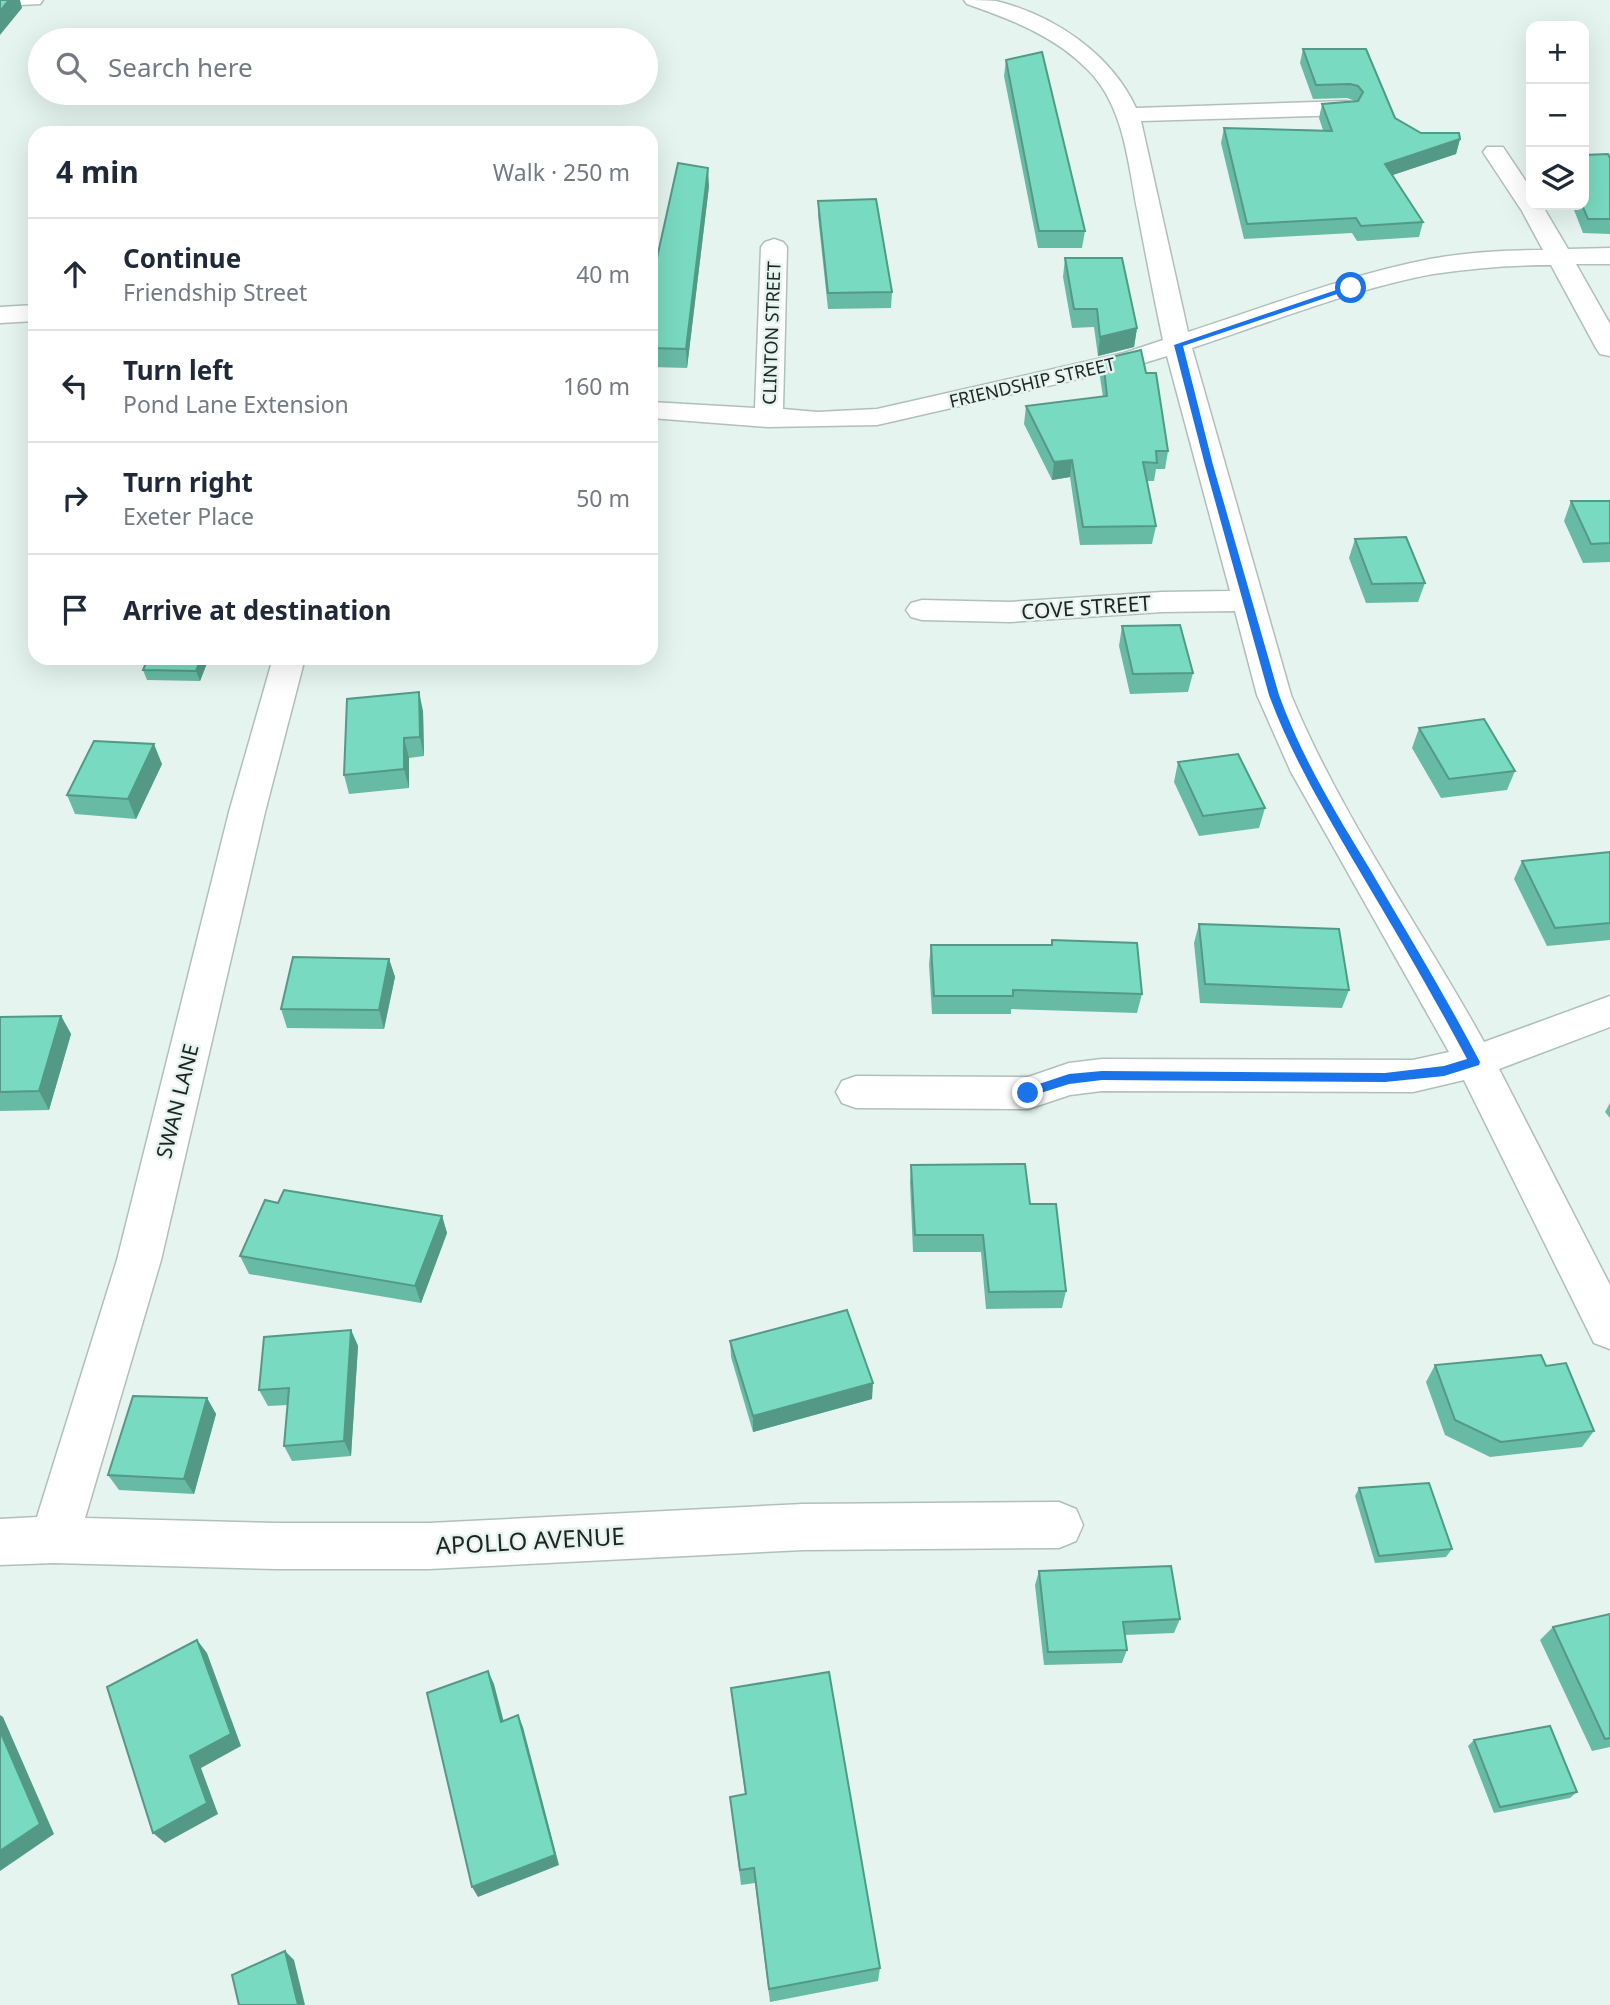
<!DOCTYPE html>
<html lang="en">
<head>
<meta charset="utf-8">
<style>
	body { margin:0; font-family:"Noto Sans",sans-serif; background:#f6f6f7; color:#1f2937 }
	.controls { position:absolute; right:21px; top:21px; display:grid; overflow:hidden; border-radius:14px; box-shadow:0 7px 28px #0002 }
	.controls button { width:63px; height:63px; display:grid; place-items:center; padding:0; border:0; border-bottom:2px solid #e0e1e3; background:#fff; color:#1f2937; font:35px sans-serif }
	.stop { position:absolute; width:21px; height:21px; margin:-16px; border:5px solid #1a73e8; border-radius:50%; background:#fff }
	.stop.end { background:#1a73e8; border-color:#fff; box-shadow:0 2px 7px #0008 }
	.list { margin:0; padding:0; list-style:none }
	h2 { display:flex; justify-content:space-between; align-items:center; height:91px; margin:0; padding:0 28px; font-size:30px }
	h2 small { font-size:23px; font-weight:400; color:#747a83 }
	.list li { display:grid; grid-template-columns:46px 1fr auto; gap:21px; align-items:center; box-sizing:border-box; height:112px; padding:0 28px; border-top:2px solid #e0e1e3 }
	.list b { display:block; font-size:26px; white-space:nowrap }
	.list p { margin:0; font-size:23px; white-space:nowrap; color:#747a83 }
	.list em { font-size:23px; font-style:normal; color:#747a83 }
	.icon { flex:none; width:38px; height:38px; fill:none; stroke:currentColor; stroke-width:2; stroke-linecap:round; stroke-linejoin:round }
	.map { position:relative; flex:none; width:1610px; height:2005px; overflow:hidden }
	.search { position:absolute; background:#fff; box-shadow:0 7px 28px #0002; left:28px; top:28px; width:630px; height:77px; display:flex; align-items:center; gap:18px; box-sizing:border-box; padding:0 24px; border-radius:38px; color:#747a83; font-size:26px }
	.panel { position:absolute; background:#fff; box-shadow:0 7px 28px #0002; left:28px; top:126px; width:630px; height:539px; border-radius:21px }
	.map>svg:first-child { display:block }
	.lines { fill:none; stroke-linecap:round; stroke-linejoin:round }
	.minor-casing { stroke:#b1bfba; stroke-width:3 }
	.minor { fill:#fff; fill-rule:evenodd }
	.wall { fill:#67bba5 }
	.shaded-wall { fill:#549986 }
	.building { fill:#78dac0; stroke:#549986; stroke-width:2 }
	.route { fill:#1a73e8 }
	.labels { text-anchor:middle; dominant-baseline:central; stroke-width:5; stroke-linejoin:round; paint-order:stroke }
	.far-street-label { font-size:18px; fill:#1f2422; stroke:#e5f4ef }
	.street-label { font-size:21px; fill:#1f2422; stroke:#e5f4ef }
	.near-street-label { font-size:24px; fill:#1f2422; stroke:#e5f4ef }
</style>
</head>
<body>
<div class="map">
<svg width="1610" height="2005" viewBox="0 0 1610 2005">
	<rect width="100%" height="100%" fill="#e5f4ef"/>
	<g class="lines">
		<defs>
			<g id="minor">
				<polygon points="0,0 43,0 40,4 0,6"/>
				<path d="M 964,0 C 974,0 986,0 996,1 C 1054,15 1111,54 1136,108 L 1346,101 L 1354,103 L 1357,108 L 1354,113 L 1346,115 L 1141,121 L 1188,332 C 1268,306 1348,275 1430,259 C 1467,252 1505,250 1543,250 L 1522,211 L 1483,152 L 1487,147 L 1503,147 L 1531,189 L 1531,205 L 1542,205 L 1568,249 L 1610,248 L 1610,264 L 1576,264 L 1610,324 L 1610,356 L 1600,354 L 1596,348 L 1551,265 C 1512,265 1472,268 1433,274 C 1356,288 1268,323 1192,348 L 1291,695 C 1342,818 1420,926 1484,1042 L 1610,996 L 1610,1027 L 1499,1069 L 1610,1285 L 1610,1349 L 1594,1343 L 1464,1080 L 1413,1092 L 1102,1091 L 1070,1095 L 1028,1109 L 856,1108 L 842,1103 L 836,1092 L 842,1081 L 856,1076 L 1028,1077 L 1069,1063 L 1102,1059 L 1413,1060 L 1449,1052 L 1291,772 L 1257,695 L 1235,611 L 1162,612 L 1010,622 L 922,620 L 911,617 L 906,610 L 911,603 L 922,600 L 1010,602 L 1162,592 L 1230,591 L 1167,356 L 1131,367 L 877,425 L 768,427 L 651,418 L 651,402 L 755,408 L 761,247 L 765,242 L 774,239 L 783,242 L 787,247 L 783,409 L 817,412 L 877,409 L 1124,353 L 1163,340 C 1154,298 1146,256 1138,214 C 1128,165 1125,107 1088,70 C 1055,36 1010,19 967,4 Z"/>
				<polygon points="35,305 35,321 0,323 0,307"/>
				<polygon points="273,658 305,658 265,812 161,1260 85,1518 277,1523 429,1523 803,1504 1059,1502 1076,1509 1083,1525 1076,1541 1059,1548 803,1550 429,1569 277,1569 54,1563 0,1565 0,1519 37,1517 117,1260 229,812"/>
			</g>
		</defs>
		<use href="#minor" class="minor-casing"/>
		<use href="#minor" class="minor"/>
	</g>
	<g class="wall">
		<polygon points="1303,49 1366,49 1395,118 1421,133 1460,139 1456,154 1392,175 1423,222 1419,237 1357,241 1352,233 1244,239 1221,143 1224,128 1323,130 1319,118 1322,104 1355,101 1347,98 1313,99 1300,63"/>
		<polygon points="1006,60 1085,231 1082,248 1038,248 1004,76"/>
		<polygon points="1610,158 1610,234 1583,233 1572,205 1584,205"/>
		<polygon points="709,186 687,368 651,367 651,285"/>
		<polygon points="818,201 892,292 891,308 828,309 818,216"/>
		<polygon points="1065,258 1137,328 1134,347 1098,356 1094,327 1072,328 1063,277"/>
		<polygon points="1103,359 1146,373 1168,451 1165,469 1156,469 1154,481 1147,481 1156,526 1152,544 1080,545 1070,477 1052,480 1024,424 1026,406 1103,397 1100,377"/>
		<polygon points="1571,501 1610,501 1610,562 1583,563 1564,521"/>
		<polygon points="1355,539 1425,583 1418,602 1366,603 1349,558"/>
		<polygon points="1122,626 1193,673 1188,692 1130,694 1119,646"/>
		<polygon points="148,658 209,658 200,681 147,680 143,670"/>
		<polygon points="423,711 424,756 409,758 409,788 349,794 344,775"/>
		<polygon points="1419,728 1515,771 1507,790 1441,798 1412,748"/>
		<polygon points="1178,762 1265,808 1259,828 1199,836 1174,782"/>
		<polygon points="162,764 136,819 75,814 67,795"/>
		<polygon points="1610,852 1610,940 1547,946 1514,879 1522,861"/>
		<polygon points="1199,924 1349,990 1342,1008 1200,1003 1194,943"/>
		<polygon points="1052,940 1142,994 1137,1013 1011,1009 1011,1014 932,1014 929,964 931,945 1051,945"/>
		<polygon points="389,959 395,977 384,1029 287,1028 281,1009"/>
		<polygon points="61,1016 71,1034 49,1110 0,1111 0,1017"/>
		<polygon points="1610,1103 1610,1118 1605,1112"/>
		<polygon points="911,1165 1030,1204 1066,1291 1062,1308 986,1309 981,1252 913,1252 910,1183"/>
		<polygon points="278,1203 442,1216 447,1233 421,1303 249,1274 240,1256"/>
		<polygon points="351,1330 358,1346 351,1456 292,1461 284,1446 288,1405 268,1406 259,1390"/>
		<polygon points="730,1341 872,1399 753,1432 731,1357"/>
		<polygon points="1435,1365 1546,1366 1594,1431 1582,1447 1490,1457 1445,1435 1426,1382"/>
		<polygon points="207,1398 216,1414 194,1494 119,1490 108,1475"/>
		<polygon points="1359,1488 1452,1549 1446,1557 1375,1563 1355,1496"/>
		<polygon points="1039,1571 1180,1619 1174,1633 1125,1635 1127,1650 1122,1663 1044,1665 1035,1585"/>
		<polygon points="1610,1614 1610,1747 1592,1751 1540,1640 1553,1627"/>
		<polygon points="731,1688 880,1968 878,1981 770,2002 755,1883 741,1885 732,1813 745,1794"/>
		<polygon points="1474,1740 1577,1792 1570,1798 1494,1813 1468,1746"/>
	</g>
	<g class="shaded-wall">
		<polygon points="9,0 20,0 22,8 0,35 0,11"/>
		<polygon points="1460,139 1456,154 1381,179 1385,164"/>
		<polygon points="708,168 709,186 687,368 686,349"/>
		<polygon points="1137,328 1134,347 1098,356 1100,337"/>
		<polygon points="1072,460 1070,477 1052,480 1054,462"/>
		<polygon points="201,658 209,658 200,681 196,671"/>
		<polygon points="419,692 423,711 424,756 420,737"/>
		<polygon points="404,738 409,758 409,788 404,769"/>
		<polygon points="154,744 162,764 136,819 128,799"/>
		<polygon points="389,959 395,977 384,1029 379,1010"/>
		<polygon points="61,1016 71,1034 49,1110 39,1091"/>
		<polygon points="442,1216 447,1233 421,1303 415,1286"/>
		<polygon points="351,1330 358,1346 351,1456 344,1441"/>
		<polygon points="873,1383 872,1399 753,1432 753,1416"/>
		<polygon points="207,1398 216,1414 194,1494 184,1479"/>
		<polygon points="197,1640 207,1653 241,1746 201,1768 218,1814 165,1843 153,1833 190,1756"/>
		<polygon points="488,1671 494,1684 507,1734 501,1722"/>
		<polygon points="0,1715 3,1717 54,1834 0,1871"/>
		<polygon points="518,1715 523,1727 559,1865 478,1897 472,1887"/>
		<polygon points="285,1951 294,1960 305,2005 298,2005"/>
	</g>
	<g class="building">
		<polygon points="0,0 9,0 0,11"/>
		<polygon points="1303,49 1366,49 1395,118 1421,133 1459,133 1460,139 1385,164 1423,222 1361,226 1356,218 1247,224 1224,128 1332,131 1322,104 1358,101 1363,92 1358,86 1350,84 1316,85"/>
		<polygon points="1042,52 1085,231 1039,231 1006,60"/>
		<polygon points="1608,154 1610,158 1610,219 1588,219 1582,205 1584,205 1584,155"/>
		<polygon points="678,163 708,168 686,349 651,348 651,285"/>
		<polygon points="876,199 892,292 828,293 818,201"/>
		<polygon points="1065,258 1122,258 1137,328 1100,337 1097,309 1074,309"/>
		<polygon points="1141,350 1146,373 1156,373 1168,451 1156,451 1157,463 1143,462 1156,526 1083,527 1072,460 1054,462 1026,406 1107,396 1103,359"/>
		<polygon points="1571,501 1610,501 1610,543 1591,544"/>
		<polygon points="1406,537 1425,583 1372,584 1355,539"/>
		<polygon points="1180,625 1193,673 1133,674 1122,626"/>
		<polygon points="148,658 201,658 196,671 143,670"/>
		<polygon points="419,692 420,737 404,738 404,769 344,775 347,699"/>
		<polygon points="1484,719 1515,771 1449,779 1419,728"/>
		<polygon points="94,741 154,744 128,799 67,795"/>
		<polygon points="1238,754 1265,808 1203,816 1178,762"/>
		<polygon points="1610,852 1610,923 1555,928 1522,861"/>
		<polygon points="1199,924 1339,929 1349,990 1205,984"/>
		<polygon points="1052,940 1137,943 1142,994 1013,990 1013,996 934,996 931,945 1052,945"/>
		<polygon points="293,957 389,959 379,1010 281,1009"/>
		<polygon points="61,1016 39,1091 0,1092 0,1017"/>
		<polygon points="1025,1164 1030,1204 1056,1204 1066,1291 989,1292 983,1235 915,1235 911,1165"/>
		<polygon points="284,1190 442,1216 415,1286 240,1256 265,1200 278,1203"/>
		<polygon points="847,1310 873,1383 753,1416 730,1341"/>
		<polygon points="351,1330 344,1441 284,1446 289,1388 259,1390 264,1337"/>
		<polygon points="1541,1355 1546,1366 1566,1363 1594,1431 1501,1442 1455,1420 1435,1365"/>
		<polygon points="133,1396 207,1398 184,1479 108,1475"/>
		<polygon points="1429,1483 1452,1549 1379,1556 1359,1488"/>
		<polygon points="1171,1566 1180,1619 1123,1622 1127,1650 1048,1652 1039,1571"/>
		<polygon points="1610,1614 1610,1738 1605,1739 1553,1627"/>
		<polygon points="197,1640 231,1734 190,1756 207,1803 153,1833 107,1687"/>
		<polygon points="488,1671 501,1722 518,1715 555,1855 472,1887 427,1693"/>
		<polygon points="829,1672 880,1968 769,1989 754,1868 740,1870 730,1797 746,1794 731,1688"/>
		<polygon points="1550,1726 1577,1792 1500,1807 1474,1740"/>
		<polygon points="0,1731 40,1824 0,1851"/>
		<polygon points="285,1951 298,2005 239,2005 232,1975"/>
	</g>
	<path class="route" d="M 1348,286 L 1355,288 L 1183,346 L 1213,465 L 1279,695 C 1301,756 1334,810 1368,866 C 1406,931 1445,995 1480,1062 L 1479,1065 L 1444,1076 L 1385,1082 L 1102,1080 L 1069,1084 L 1028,1097 L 1024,1096 L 1024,1089 L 1069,1074 L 1102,1071 L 1385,1073 L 1444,1066 L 1467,1059 C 1433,995 1396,932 1359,870 C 1325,812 1292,757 1269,695 L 1205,465 L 1174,345 Z"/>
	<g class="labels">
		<g class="far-street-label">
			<text transform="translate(771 333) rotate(-88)">CLINTON STREET</text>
			<text transform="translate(1032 382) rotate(-13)">FRIENDSHIP STREET</text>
		</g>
		<g class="street-label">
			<text transform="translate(1086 607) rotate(-4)">COVE STREET</text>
			<text transform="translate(177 1101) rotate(-76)">SWAN LANE</text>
		</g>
		<g class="near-street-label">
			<text transform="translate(530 1540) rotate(-3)">APOLLO AVENUE</text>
		</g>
	</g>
</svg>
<div class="controls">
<button>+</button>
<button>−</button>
<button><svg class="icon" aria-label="layers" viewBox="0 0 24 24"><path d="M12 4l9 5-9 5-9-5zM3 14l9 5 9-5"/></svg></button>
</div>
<div class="stop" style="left:1351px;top:288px"></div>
<div class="stop end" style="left:1028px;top:1093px"></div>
<div class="search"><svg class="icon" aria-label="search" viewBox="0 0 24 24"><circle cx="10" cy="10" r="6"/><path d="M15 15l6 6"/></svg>Search here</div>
<section class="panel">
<h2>4 min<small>Walk · 250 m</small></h2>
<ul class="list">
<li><svg class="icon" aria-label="ahead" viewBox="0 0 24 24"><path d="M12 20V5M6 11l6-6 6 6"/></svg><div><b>Continue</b><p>Friendship Street</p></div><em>40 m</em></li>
<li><svg class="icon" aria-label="left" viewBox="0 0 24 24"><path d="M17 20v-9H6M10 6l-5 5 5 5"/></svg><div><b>Turn left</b><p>Pond Lane Extension</p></div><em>160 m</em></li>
<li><svg class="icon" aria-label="right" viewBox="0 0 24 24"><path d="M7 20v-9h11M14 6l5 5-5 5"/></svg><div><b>Turn right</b><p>Exeter Place</p></div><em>50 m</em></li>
<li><svg class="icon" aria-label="arrive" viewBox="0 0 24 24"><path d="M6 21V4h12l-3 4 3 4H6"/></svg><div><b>Arrive at destination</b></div></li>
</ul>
</section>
</div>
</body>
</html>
